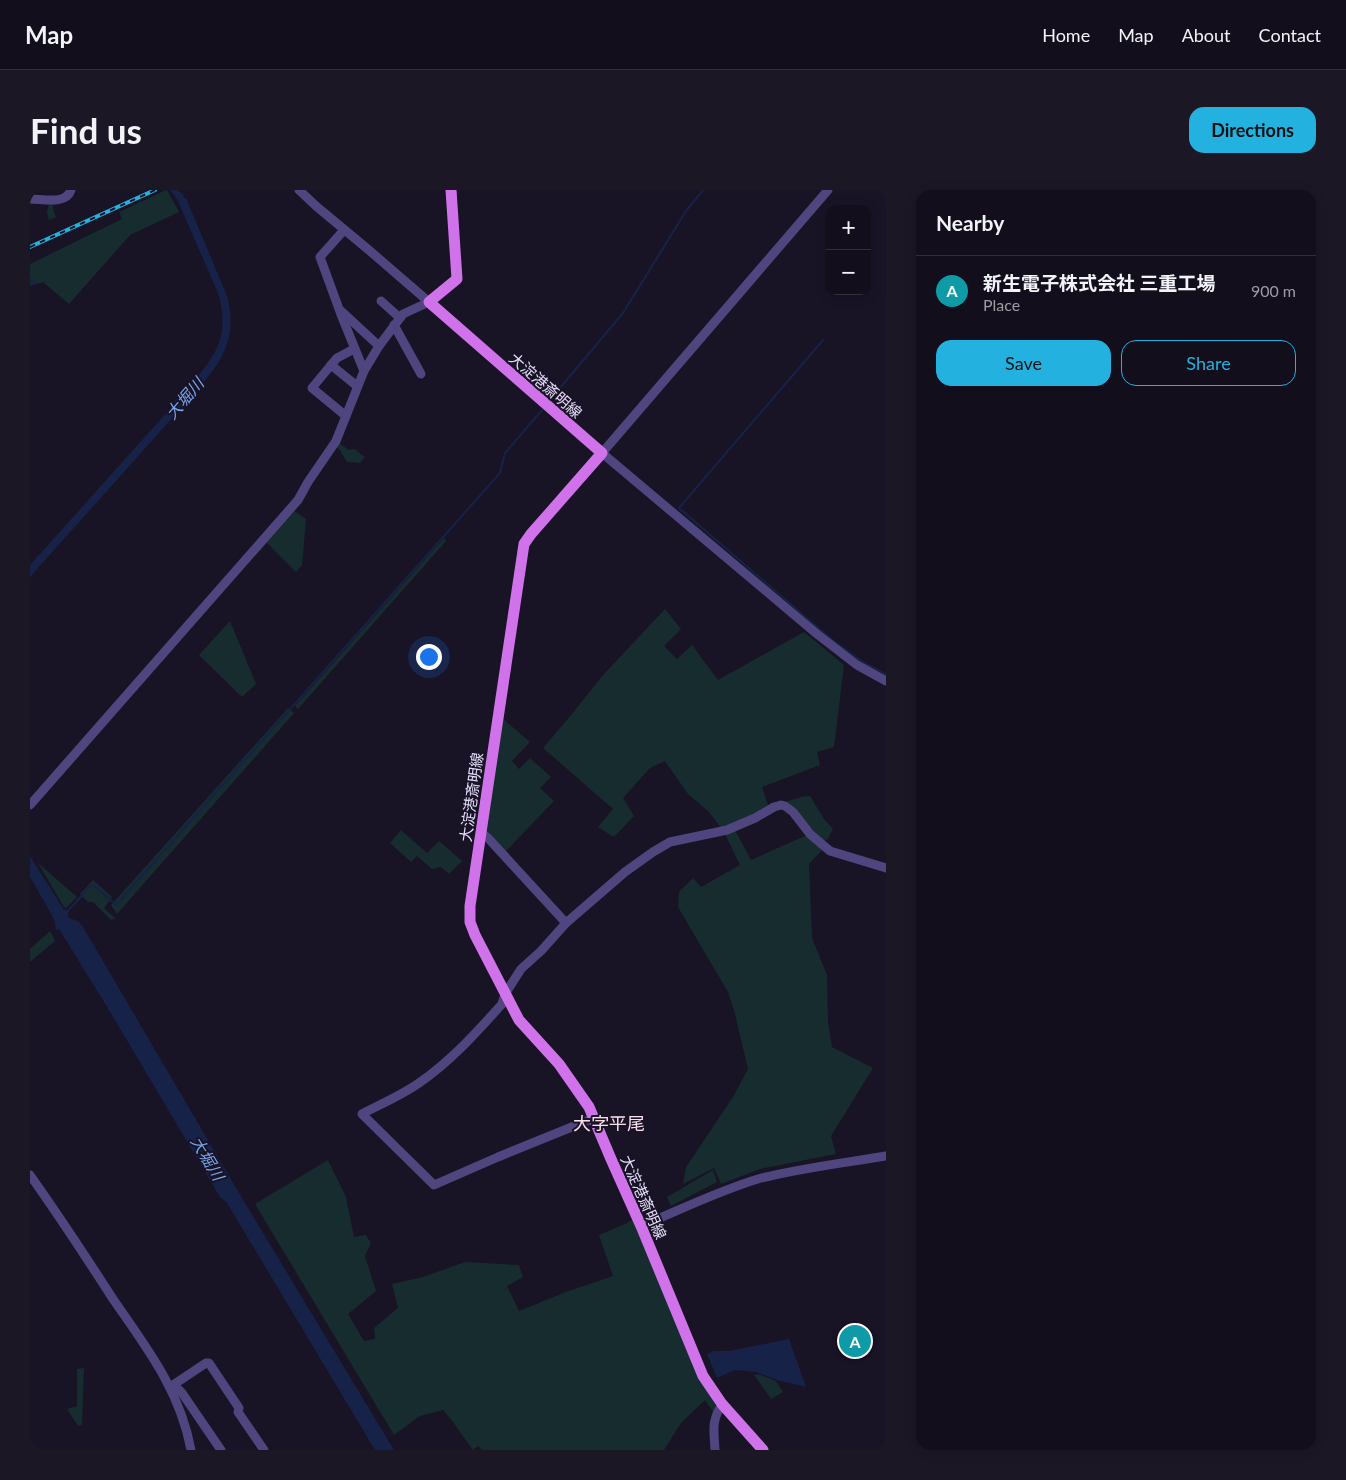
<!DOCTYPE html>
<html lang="en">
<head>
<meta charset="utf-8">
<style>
	body { margin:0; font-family:Lato,"Noto Sans JP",sans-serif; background:#1c1725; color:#f1f3f6 }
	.controls { position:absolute; right:15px; top:15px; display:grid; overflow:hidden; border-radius:10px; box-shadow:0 2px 12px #0003 }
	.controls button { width:45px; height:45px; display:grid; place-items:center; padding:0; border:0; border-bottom:1px solid #322e3b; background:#130e1c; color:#f1f3f6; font:25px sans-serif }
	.you { position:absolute; left:398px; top:466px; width:18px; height:18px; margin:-12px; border:4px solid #fff; border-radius:50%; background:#1a73e8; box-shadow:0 0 0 8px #1a73e833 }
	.badge { display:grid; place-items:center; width:32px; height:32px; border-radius:50%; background:#23b1e0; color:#fff; font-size:16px; font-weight:700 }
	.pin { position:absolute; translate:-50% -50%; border:2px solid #fff; box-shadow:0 1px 5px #0006 }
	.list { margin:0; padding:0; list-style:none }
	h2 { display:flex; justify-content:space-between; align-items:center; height:65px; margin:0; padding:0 20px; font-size:21px }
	h2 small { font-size:16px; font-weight:400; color:#9d9ca3 }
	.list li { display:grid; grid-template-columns:32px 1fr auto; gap:15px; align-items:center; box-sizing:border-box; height:70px; padding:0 20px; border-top:1px solid #322e3b }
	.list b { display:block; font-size:19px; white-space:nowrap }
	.list p { margin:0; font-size:16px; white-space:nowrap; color:#9d9ca3 }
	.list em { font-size:16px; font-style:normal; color:#9d9ca3 }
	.actions { display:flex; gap:10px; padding:15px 20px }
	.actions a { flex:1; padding:11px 0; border:1px solid #23b1e0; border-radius:15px; text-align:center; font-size:18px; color:#23b1e0 }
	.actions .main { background:#23b1e0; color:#111 }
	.map { position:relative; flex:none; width:856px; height:1260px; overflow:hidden; border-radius:15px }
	header { display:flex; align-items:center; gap:30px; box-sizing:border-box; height:70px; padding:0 25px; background:#130e1c; border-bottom:1px solid #322e3b }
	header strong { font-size:24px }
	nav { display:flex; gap:28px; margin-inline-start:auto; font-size:18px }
	.intro { display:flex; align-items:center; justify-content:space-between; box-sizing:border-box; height:120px; padding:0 30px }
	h1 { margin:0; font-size:35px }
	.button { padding:12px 22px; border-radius:15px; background:#23b1e0; color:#111; font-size:18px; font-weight:700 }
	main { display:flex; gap:30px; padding:0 30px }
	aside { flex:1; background:#130e1c; border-radius:15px; box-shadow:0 2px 12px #0003 }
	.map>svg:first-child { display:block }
	.green { fill:#172c2f }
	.water { fill:#162247 }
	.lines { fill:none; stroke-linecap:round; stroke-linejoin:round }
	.stream { stroke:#162247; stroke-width:2 }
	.minor { stroke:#4f457f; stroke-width:9 }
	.major { stroke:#d073eb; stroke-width:11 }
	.rail-casing { stroke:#23b1e0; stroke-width:4 }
	.rail { stroke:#191326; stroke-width:2; stroke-dasharray:5.5; stroke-linecap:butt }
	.labels { text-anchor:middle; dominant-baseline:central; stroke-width:4; stroke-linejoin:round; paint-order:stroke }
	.street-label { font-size:15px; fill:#e5ddfa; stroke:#191326 }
	.water-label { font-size:16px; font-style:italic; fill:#79a6ec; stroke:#191326 }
	.quarter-label { font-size:18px; fill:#fadfec; stroke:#191326 }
</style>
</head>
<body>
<header>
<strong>Map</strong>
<nav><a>Home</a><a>Map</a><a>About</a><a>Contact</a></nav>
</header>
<div class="intro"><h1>Find us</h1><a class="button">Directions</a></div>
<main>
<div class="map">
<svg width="856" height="1260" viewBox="0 0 856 1260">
	<rect width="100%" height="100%" fill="#191326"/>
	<g class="green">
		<polygon points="136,0 137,0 149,22 100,45 39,114 13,92 0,96 0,74 92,29 89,22"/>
		<polygon points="19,12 23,12 23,20 26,27 19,30 17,23"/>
		<polygon points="309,253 319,260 325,259 335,267 330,273 317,272 309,259 307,258"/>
		<polygon points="264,321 276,329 272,375 266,382 236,352"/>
		<polygon points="414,348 416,351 268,519 265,516"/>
		<polygon points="635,419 651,439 634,456 647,469 662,455 688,490 774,442 814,475 804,557 787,562 790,575 732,597 738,615 722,625 691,638 679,622 658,604 635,571 620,578 593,608 604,626 585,646 582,646 568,637 583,619 513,558 541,525 574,484"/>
		<polygon points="200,431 226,494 212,507 169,465"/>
		<polygon points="258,518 264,523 87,724 81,715"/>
		<polygon points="471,527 500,552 482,571 489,579 500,568 521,587 510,598 524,611 476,661 454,641"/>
		<polygon points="780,606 794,629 803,639 797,650 789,649 786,654 792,660 779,674 782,748 797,785 798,832 802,857 843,878 801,946 806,964 730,979 691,994 684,978 653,994 656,977 703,907 718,879 705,824 698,802 648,717 649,702 663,688 671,697 710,675 695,644 705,640 721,670 777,645 755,612 771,607"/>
		<polygon points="371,640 397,663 409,651 432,671 419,684 411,677 402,679 387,666 381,672 360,653"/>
		<polygon points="8,673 47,707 36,718 34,717"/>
		<polygon points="63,690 82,707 74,718 86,729 81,730 63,712 58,712 50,704"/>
		<polygon points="20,741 25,751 0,772 0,759"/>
		<polygon points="298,970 316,1007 324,1047 336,1045 341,1053 335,1066 346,1101 318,1124 334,1151 345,1149 344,1138 368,1118 362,1094 393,1087 435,1072 489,1075 493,1087 477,1096 489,1121 536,1102 583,1086 569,1045 595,1034 603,1029 685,1213 685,1218 683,1222 675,1210 651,1233 634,1260 452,1260 448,1256 443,1260 423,1232 413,1220 390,1226 364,1245 225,1014"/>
		<polygon points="683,980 687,992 641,1016 637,1007"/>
		<polygon points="54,1178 52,1235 48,1236 37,1219 47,1216 47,1179"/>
		<polygon points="728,1184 746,1191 753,1202 741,1209 724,1185"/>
	</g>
	<g class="water">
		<path d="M 140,0 L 147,0 L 153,4 L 154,8 L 156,8 L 197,106 C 210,154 186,179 156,212 L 155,216 L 144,226 L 0,387 L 0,375 L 139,220 L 141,215 L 147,208 L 150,207 C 179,173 203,152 188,103 L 147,9 Z"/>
		<polygon points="0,666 34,720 37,720 48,709 49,711 38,722 38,727 49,732 53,737 206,998 364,1260 345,1260 197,1013 190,1007 76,815 29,739 26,740 25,733 23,727 0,687"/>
		<polygon points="759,1149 776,1197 747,1190 726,1182 705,1180 687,1188 677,1164 684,1161 699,1161"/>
	</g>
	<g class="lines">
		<g class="stream">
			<polyline points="0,88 5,93 0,95"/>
			<polyline points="793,150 649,318 801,449 834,473 856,484"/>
			<polyline points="519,211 593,123 656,21 673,0"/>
			<polyline points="47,711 61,696 65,696 86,715 470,283 475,263 512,220"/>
		</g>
		<g class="minor">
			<polyline points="798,0 572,263 787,444 827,475 856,491"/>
			<path d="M 0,9 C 13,9 36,15 41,0"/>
			<polyline points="314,40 290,67 309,119 349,156"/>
			<polyline points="351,111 370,128"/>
			<polyline points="310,122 334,181"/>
			<polyline points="364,135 391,184"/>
			<polyline points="301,175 307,168 324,159"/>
			<polyline points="316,226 282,198 301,175 327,196"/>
			<polyline points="0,615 268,310 278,292 306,251 334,181 349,156 373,124 399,112 340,61 286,16 269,0"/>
			<polyline points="451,643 458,648 536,733"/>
			<path d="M 564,928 L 468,967 L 404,995 L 332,924 C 351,914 372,905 389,893 C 421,871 447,842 472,814 L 475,804 L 491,779 L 511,761 L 536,733 L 595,682 L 623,662 L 640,652 L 697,640 L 725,628 L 744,617 L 751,615 L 755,616 L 763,622 L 780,644 L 800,661 L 856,678"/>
			<path d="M 0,985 C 29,1026 56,1067 83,1109 C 116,1157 150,1200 161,1260"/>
			<path d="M 611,1036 C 650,1020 688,1001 728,989 C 770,978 814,973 856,966"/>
			<polyline points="140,1197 176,1173 179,1173 209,1218 208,1222 234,1260"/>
			<polyline points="140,1197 148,1199 152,1203 191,1260"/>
			<path d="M 685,1260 C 684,1240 681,1232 692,1214"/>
		</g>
		<polyline class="major" points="421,0 427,89 399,112 572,263 501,344 494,354 440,716 440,732 445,745 489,830 529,874 559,917 581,969 611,1036 673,1186 692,1214 733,1260"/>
		<defs>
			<polyline id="rail" points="0,57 125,0"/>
		</defs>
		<use href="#rail" class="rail-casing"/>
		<use href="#rail" class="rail"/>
	</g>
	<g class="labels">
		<g class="street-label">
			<text transform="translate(516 195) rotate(41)">大淀港斎明線</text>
			<text transform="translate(441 607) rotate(-82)">大淀港斎明線</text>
			<text transform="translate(614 1007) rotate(66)">大淀港斎明線</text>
		</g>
		<g class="water-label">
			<text transform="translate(154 208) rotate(-49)">大堀川</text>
			<text transform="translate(178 968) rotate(59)">大堀川</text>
		</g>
		<g class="quarter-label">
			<text x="579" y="933">大字平尾</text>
		</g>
	</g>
</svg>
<div class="controls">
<button>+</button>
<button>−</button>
</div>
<div class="you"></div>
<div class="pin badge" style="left:825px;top:1151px;background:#0f9aa8">A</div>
</div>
<aside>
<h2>Nearby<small></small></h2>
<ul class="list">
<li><span class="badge" style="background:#0f9aa8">A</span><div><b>新生電子株式会社 三重工場</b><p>Place</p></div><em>900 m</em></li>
</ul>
<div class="actions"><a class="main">Save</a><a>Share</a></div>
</aside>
</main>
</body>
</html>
